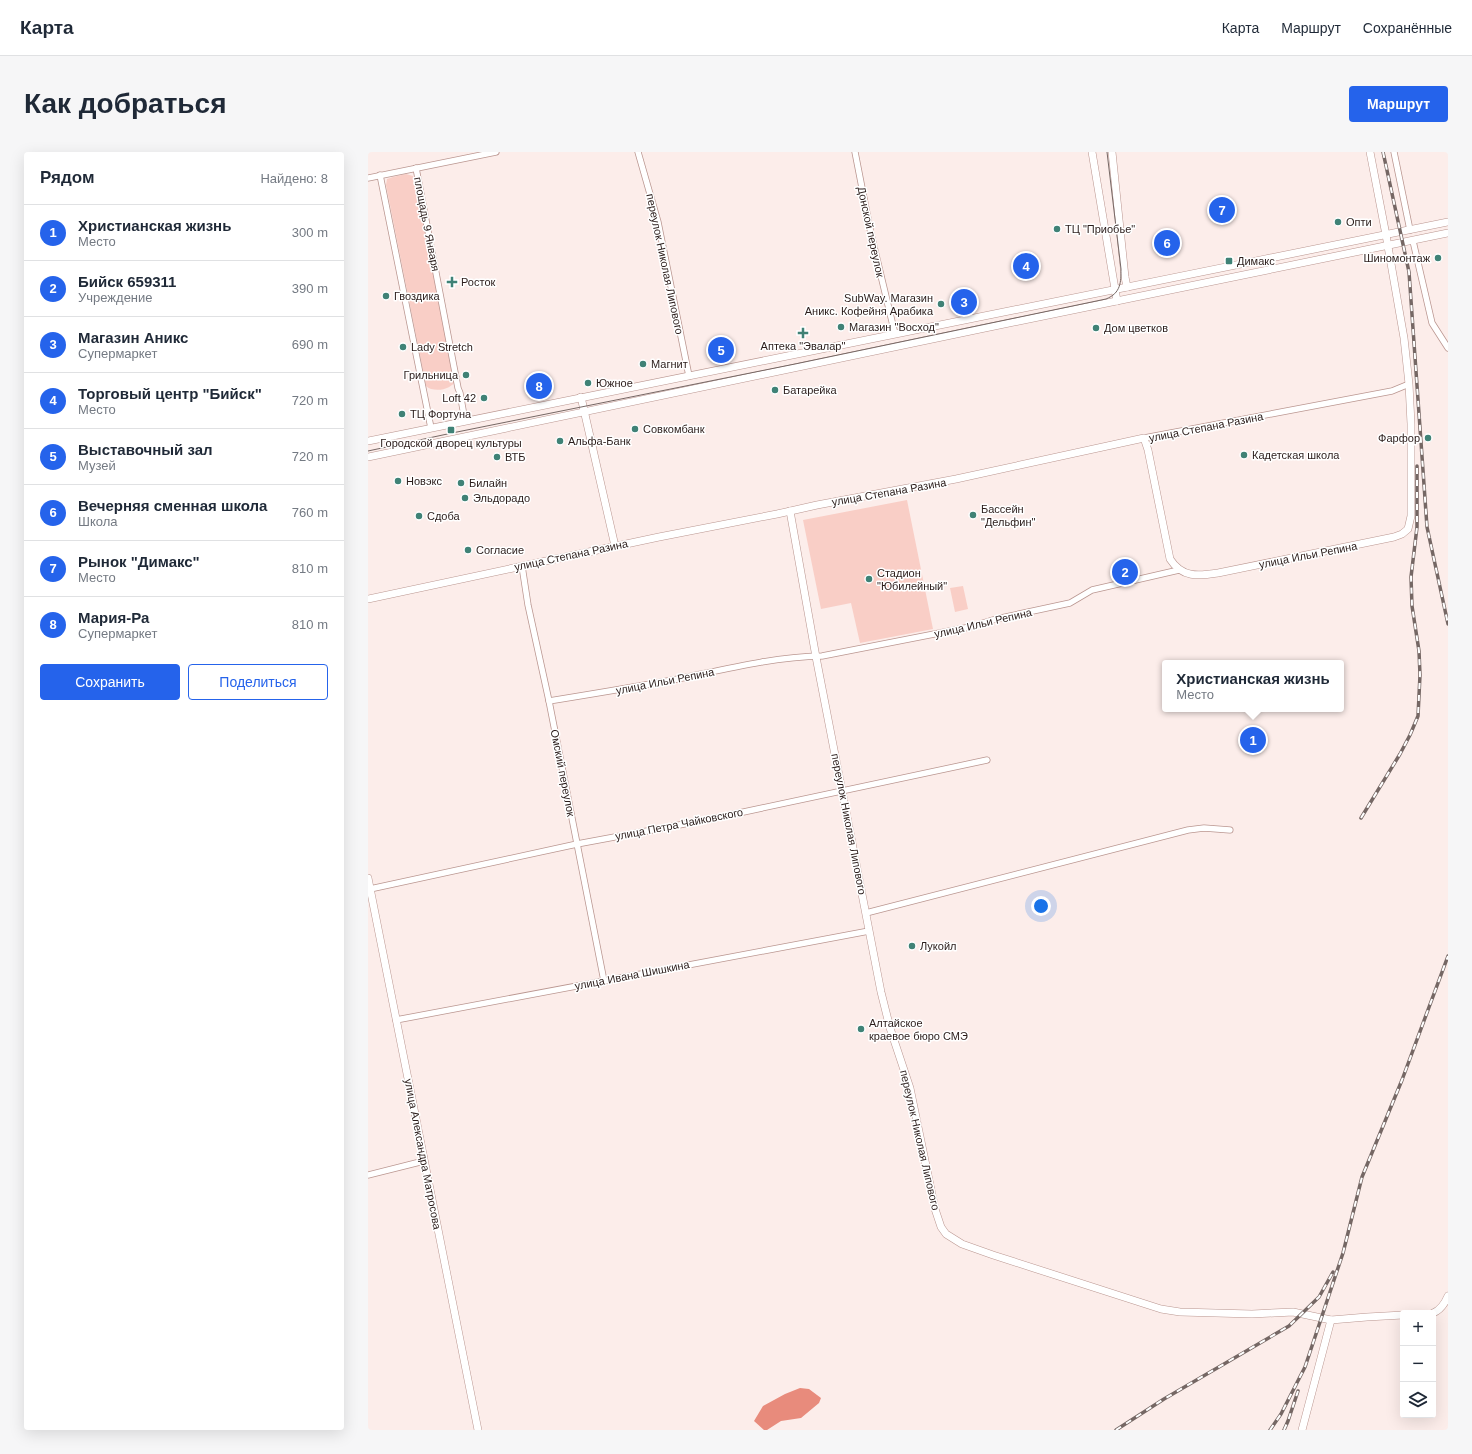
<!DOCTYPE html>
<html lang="ru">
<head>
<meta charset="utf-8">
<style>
	body { margin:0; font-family:Helvetica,sans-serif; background:#f6f6f7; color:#1f2937 }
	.controls { position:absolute; right:12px; bottom:12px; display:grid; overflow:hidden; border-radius:4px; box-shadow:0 4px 16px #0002 }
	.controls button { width:36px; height:36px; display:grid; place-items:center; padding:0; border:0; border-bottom:1px solid #e0e1e3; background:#fff; color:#1f2937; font:20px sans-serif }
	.you { position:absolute; left:673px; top:754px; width:14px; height:14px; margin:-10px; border:3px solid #fff; border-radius:50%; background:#1a73e8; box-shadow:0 0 0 6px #1a73e833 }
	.badge { display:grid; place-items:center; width:26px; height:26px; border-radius:50%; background:#2563eb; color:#fff; font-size:13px; font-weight:700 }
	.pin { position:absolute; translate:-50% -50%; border:2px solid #fff; box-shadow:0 1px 4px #0006 }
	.popup { position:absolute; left:794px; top:508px; width:182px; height:52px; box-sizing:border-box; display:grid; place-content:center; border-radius:4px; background:#fff; filter:drop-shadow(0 1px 3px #0005); font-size:13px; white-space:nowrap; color:#747a83 }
	.popup b { font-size:15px; color:#1f2937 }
	.popup::after { content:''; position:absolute; left:50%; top:100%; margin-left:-8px; border:8px solid transparent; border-top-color:#fff }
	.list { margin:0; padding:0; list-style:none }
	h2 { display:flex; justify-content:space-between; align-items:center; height:52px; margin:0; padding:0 16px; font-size:17px }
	h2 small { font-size:13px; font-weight:400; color:#747a83 }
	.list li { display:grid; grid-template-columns:26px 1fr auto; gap:12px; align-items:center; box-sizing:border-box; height:56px; padding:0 16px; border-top:1px solid #e0e1e3 }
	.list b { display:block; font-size:15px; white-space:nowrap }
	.list p { margin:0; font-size:13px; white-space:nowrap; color:#747a83 }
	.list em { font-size:13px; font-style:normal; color:#747a83 }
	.actions { display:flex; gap:8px; padding:12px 16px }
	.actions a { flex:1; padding:9px 0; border:1px solid #2563eb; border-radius:4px; text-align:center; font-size:14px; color:#2563eb }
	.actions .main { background:#2563eb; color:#fff }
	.icon { flex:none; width:22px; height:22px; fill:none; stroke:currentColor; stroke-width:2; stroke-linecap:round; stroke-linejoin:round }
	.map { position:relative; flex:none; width:1080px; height:1278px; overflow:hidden; border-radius:4px }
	header { display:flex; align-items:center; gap:24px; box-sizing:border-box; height:56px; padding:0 20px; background:#fff; border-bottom:1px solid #e0e1e3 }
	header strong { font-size:19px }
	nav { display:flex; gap:22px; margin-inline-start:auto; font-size:14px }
	.intro { display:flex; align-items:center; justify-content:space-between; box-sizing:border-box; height:96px; padding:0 24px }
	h1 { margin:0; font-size:28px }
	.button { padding:10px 18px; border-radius:4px; background:#2563eb; color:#fff; font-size:14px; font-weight:700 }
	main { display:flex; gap:24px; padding:0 24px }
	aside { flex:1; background:#fff; border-radius:4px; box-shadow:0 4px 16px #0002 }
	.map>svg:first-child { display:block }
	.green { fill:#f9cec6 }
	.water { fill:#e88b7c }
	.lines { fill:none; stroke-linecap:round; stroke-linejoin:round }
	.street-casing { stroke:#ba9690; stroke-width:7 }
	.secondary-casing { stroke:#ba9690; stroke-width:8 }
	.street { stroke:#fff; stroke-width:5.5 }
	.secondary { stroke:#fff; stroke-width:7 }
	.tram { stroke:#756764; stroke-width:1 }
	.rail-casing { stroke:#756764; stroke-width:3.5 }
	.rail { stroke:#fff; stroke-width:2; stroke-dasharray:6; stroke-linecap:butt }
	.poi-dot { fill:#3f8276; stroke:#fff; stroke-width:1.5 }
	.labels { text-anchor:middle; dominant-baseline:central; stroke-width:3; stroke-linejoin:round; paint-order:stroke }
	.poi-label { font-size:11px; fill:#2a1c1a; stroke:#fff; text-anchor:start }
	.street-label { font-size:11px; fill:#2a1c1a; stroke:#fff }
</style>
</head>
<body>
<header>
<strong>Карта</strong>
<nav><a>Карта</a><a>Маршрут</a><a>Сохранённые</a></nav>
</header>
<div class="intro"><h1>Как добраться</h1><a class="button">Маршрут</a></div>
<main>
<aside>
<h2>Рядом<small>Найдено: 8</small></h2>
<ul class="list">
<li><span class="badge">1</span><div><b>Христианская жизнь</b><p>Место</p></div><em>300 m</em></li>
<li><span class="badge">2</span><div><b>Бийск 659311</b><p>Учреждение</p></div><em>390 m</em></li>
<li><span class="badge">3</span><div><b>Магазин Аникс</b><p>Супермаркет</p></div><em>690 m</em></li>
<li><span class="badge">4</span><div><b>Торговый центр &quot;Бийск&quot;</b><p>Место</p></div><em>720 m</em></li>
<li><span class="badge">5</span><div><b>Выставочный зал</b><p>Музей</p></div><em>720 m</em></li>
<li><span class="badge">6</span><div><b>Вечерняя сменная школа</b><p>Школа</p></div><em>760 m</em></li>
<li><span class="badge">7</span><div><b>Рынок &quot;Димакс&quot;</b><p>Место</p></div><em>810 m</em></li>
<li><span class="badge">8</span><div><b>Мария-Ра</b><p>Супермаркет</p></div><em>810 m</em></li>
</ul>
<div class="actions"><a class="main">Сохранить</a><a>Поделиться</a></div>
</aside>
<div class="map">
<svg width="1080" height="1278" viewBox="0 0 1080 1278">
	<rect width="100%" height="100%" fill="#fcedea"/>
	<g class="green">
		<path d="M 38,22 L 45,24 L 46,27 L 87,228 C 85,238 65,241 58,234 L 18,33 L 19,27 L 25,25 Z"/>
		<polygon points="539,348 565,477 492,491 483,451 453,457 435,368"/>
		<polygon points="595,434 600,457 587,460 582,436"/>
	</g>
	<polygon class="water" points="432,1236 441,1237 453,1246 451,1251 433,1266 413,1269 399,1278 396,1278 386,1269 395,1254 417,1242"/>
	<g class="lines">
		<defs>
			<g id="street">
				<polyline points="270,0 290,70 321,224"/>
				<polyline points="487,0 503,82 527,182"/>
				<polyline points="1026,0 1042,78"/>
				<polyline points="48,16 90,236 92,241 97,269"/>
				<polyline points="12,23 63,276"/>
				<polyline points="0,26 128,0"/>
				<polyline points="1045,89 1064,171 1080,196"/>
				<polyline points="776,286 1024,239 1041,232"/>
				<polyline points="154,414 160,453 181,549 236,829"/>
				<path d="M 181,549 C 224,542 267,535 310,527 C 358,517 405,505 454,504 L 602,475 L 628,467 L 702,451 L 724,438 L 811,418"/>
				<polyline points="2,737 209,692 338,668 619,608"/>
				<polyline points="498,761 820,678 836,676 862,678"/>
				<polyline points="28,868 501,779"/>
				<polyline points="0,1023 56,1009"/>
			</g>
			<g id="secondary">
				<polyline points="724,0 749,149"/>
				<polyline points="744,0 757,125 759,135"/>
				<polyline points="213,245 247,394"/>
				<polyline points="0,289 1080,70"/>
				<polyline points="0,305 612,177 1080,81"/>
				<polyline points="422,359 448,505 513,840 522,876 542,936 567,1057 573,1075 578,1082 594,1092 625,1103 793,1157 812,1160 884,1162 925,1160 963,1168 999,1165 1035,1163"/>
				<path d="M 0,447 L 291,385 L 409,362 L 449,353 L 588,327 L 776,286 L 780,298 L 802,407 C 814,426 830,424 850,421 L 1026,385 L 1034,382 L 1040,377 L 1043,364 L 1043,272 L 1041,232 L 1036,186 L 1018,83 L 1002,0"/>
				<polyline points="0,726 110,1278"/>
				<path d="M 1065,1161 C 1073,1158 1077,1151 1080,1144"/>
				<polyline points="934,1278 963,1168"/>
			</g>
		</defs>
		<use href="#street" class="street-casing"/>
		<use href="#secondary" class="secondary-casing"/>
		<use href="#street" class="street"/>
		<use href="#secondary" class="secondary"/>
		<path class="tram" d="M 0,299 L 84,281 L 427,212 L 738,147 C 753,141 753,130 753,117 L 739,0"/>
		<defs>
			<g id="rail">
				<polyline points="1015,0 1041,120 1059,375 1080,472"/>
				<polyline points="993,666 1032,602 1042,583 1050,564 1052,523 1051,499 1044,454 1043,425 1049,375 1049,314"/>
				<polyline points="748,1278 796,1247 921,1174 951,1145 965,1120"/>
				<polyline points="902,1278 913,1262 937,1215 975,1101 994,1025 1034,928 1080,804"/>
				<polyline points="916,1278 920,1269 930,1239"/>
			</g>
		</defs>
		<use href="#rail" class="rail-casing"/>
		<use href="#rail" class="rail"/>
	</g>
	<g class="poi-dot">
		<circle cx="970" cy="70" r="4"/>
		<circle cx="689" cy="77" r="4"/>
		<circle cx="1070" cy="106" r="4"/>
		<rect x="857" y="105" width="8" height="8" rx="2"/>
		<path d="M82 124h4v4h4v4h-4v4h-4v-4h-4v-4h4z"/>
		<circle cx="18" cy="144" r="4"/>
		<circle cx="573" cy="152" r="4"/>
		<circle cx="473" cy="175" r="4"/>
		<circle cx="728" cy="176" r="4"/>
		<path d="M433 175h4v4h4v4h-4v4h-4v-4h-4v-4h4z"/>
		<circle cx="35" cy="195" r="4"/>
		<circle cx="275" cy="212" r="4"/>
		<circle cx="98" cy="223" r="4"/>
		<circle cx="220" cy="231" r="4"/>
		<circle cx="407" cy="238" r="4"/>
		<circle cx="116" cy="246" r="4"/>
		<circle cx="34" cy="262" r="4"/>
		<circle cx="267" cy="277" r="4"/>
		<rect x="79" y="274" width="8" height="8" rx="2"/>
		<circle cx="1060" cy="286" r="4"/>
		<circle cx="192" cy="289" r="4"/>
		<circle cx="876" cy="303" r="4"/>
		<circle cx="129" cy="305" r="4"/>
		<circle cx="30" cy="329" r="4"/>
		<circle cx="93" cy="331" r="4"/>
		<circle cx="97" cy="346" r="4"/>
		<circle cx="605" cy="363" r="4"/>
		<circle cx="51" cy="364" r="4"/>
		<circle cx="100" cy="398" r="4"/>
		<circle cx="501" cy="427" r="4"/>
		<circle cx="544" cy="794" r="4"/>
		<circle cx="493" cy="877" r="4"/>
	</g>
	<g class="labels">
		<g class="poi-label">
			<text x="978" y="70">Опти</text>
			<text x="697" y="77">ТЦ "Приобье"</text>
			<text x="1062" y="106" text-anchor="end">Шиномонтаж</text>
			<text x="869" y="109">Димакс</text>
			<text x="93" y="130">Росток</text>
			<text x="26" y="144">Гвоздика</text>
			<text x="565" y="146" text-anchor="end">SubWay. Магазин<tspan x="565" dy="13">Аникс. Кофейня Арабика</tspan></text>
			<text x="481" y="175">Магазин "Восход"</text>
			<text x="736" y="176">Дом цветков</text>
			<text x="435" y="194" text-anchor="middle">Аптека "Эвалар"</text>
			<text x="43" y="195">Lady Stretch</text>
			<text x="283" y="212">Магнит</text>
			<text x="90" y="223" text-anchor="end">Грильница</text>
			<text x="228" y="231">Южное</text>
			<text x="415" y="238">Батарейка</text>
			<text x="108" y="246" text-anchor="end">Loft 42</text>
			<text x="42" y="262">ТЦ Фортуна</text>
			<text x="275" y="277">Совкомбанк</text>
			<text x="1052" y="286" text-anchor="end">Фарфор</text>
			<text x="200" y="289">Альфа-Банк</text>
			<text x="83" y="291" text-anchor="middle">Городской дворец культуры</text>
			<text x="884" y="303">Кадетская школа</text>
			<text x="137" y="305">ВТБ</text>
			<text x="38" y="329">Новэкс</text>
			<text x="101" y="331">Билайн</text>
			<text x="105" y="346">Эльдорадо</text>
			<text x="613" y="357">Бассейн<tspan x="613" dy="13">"Дельфин"</tspan></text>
			<text x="59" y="364">Сдоба</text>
			<text x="108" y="398">Согласие</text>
			<text x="509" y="421">Стадион<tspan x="509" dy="13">"Юбилейный"</tspan></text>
			<text x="552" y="794">Лукойл</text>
			<text x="501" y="871">Алтайское<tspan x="501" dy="13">краевое бюро СМЭ</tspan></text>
		</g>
		<g class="street-label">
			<text transform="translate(59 72) rotate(79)">площадь 9 Января</text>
			<text transform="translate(503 80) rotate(78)">Донской переулок</text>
			<text transform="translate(297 112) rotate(78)">переулок Николая Липового</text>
			<text transform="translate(838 275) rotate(-11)">улица Степана Разина</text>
			<text transform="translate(521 340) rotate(-10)">улица Степана Разина</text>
			<text transform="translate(203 403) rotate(-12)">улица Степана Разина</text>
			<text transform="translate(940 403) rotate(-11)">улица Ильи Репина</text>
			<text transform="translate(615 471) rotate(-13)">улица Ильи Репина</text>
			<text transform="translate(297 529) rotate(-11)">улица Ильи Репина</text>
			<text transform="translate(195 621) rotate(79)">Омский переулок</text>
			<text transform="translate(311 672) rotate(-11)">улица Петра Чайковского</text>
			<text transform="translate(481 672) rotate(79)">переулок Николая Липового</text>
			<text transform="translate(264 823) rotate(-11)">улица Ивана Шишкина</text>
			<text transform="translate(552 988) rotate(77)">переулок Николая Липового</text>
			<text transform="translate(55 1002) rotate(79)">улица Александра Матросова</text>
		</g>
	</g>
</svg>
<div class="controls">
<button>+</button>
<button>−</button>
<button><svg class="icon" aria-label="layers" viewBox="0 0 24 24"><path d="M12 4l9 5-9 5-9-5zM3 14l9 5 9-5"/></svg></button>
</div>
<div class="you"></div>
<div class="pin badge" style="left:885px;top:588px">1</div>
<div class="popup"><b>Христианская жизнь</b>Место</div>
<div class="pin badge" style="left:757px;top:420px">2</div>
<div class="pin badge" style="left:596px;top:150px">3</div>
<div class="pin badge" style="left:658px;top:114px">4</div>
<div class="pin badge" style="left:353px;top:198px">5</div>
<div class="pin badge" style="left:799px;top:91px">6</div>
<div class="pin badge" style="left:854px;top:58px">7</div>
<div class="pin badge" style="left:171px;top:234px">8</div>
</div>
</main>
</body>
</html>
